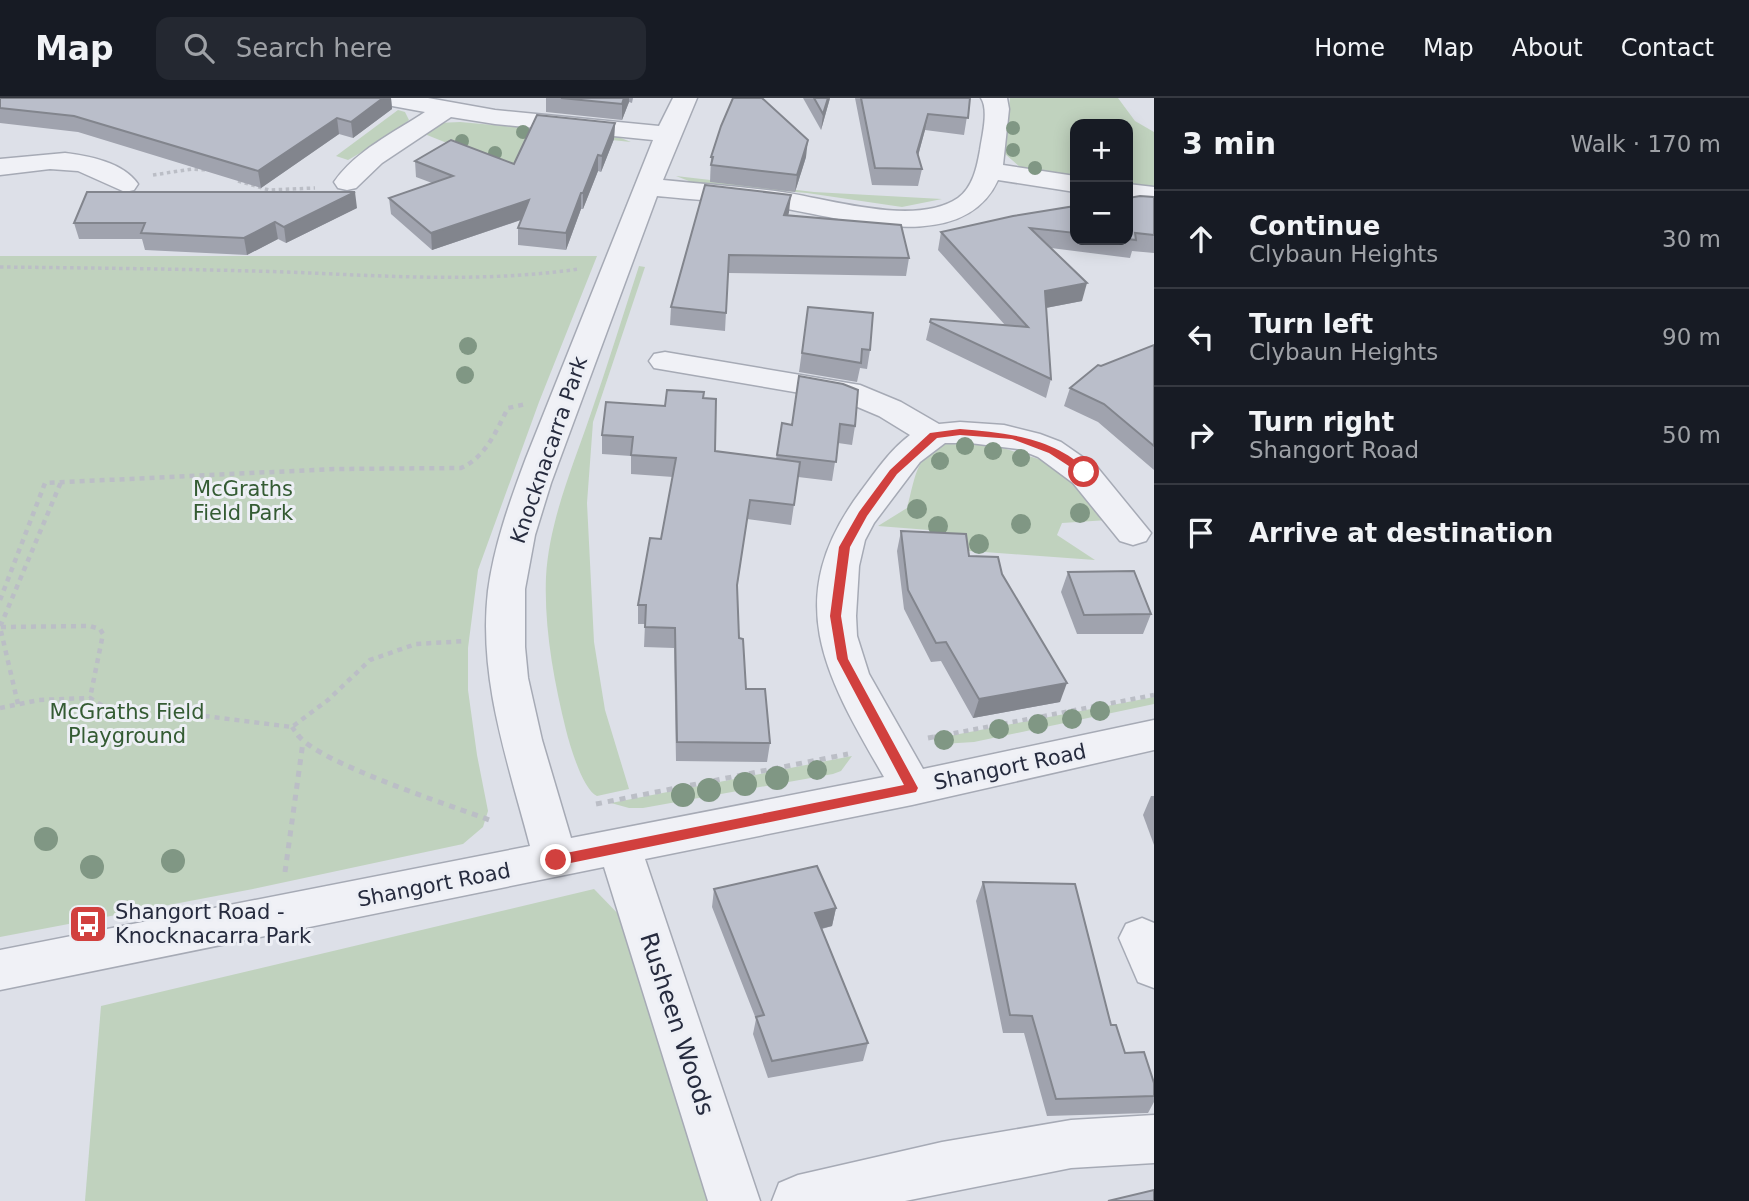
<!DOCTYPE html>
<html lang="en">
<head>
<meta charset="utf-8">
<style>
	body { margin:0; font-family:"DejaVu Sans",sans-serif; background:#242831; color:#f1f3f6 }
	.controls { position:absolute; right:21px; top:21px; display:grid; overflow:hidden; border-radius:14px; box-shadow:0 4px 18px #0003 }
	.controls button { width:63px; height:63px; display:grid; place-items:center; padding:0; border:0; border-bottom:2px solid #363941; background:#171b24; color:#f1f3f6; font:35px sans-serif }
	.stop { position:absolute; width:21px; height:21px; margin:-16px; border:5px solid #d1403e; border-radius:50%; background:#fff }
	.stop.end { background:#d1403e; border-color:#fff; box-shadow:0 2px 7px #0008 }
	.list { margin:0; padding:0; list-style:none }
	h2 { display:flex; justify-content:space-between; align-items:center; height:91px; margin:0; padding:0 28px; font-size:30px }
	h2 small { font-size:23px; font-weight:400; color:#9ea1a6 }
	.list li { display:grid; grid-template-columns:46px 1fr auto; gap:21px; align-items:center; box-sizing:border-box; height:98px; padding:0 28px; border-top:2px solid #363941 }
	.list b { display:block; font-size:26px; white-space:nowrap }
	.list p { margin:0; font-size:23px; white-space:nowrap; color:#9ea1a6 }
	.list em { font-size:23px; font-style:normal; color:#9ea1a6 }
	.icon { flex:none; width:38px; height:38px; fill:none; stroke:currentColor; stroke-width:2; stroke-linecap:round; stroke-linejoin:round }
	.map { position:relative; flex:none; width:1154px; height:1103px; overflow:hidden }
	header { display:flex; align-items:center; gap:42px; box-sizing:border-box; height:98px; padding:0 35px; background:#171b24; border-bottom:2px solid #363941 }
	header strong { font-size:33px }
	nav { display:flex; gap:38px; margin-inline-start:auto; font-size:24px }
	.search { width:490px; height:63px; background:#242831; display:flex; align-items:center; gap:18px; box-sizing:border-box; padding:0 24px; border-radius:14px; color:#9ea1a6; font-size:26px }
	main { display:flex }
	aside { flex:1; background:#171b24 }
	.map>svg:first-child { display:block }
	.green { fill:#c0d2be }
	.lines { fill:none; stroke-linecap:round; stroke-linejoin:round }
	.minor-casing { stroke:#a6aab5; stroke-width:3 }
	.path-far2 { stroke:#bbbec6; stroke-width:3.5; stroke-dasharray:3.5 3.5; stroke-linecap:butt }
	.path-far1 { stroke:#bbbec6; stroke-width:4.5; stroke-dasharray:5 5; stroke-linecap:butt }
	.path { stroke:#bbbec6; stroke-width:5; stroke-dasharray:6 6; stroke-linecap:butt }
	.minor { fill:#f0f1f6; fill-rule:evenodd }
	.tree { fill:#809784 }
	.wall { fill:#a0a3ae }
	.shaded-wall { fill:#82858d }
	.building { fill:#babeca; stroke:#82858d; stroke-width:2 }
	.route { fill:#d1403e }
	.labels { text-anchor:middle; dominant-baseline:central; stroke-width:6; stroke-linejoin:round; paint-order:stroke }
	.street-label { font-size:21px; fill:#262b3e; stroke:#edeff5 }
	.park-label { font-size:21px; fill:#345b33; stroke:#edeff5 }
	.poi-label { font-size:21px; fill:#262b3e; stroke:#edeff5; text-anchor:start }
	.near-street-label { font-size:24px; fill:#262b3e; stroke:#edeff5 }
</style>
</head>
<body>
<header>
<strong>Map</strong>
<div class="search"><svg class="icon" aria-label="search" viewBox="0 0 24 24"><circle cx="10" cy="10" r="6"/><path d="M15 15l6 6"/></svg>Search here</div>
<nav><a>Home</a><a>Map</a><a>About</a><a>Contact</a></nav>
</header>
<main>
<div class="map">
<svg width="1154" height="1103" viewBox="0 0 1154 1103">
	<rect width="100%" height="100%" fill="#dde0e8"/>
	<g class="green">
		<polygon points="1010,0 1118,0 1135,23 1154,34 1154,92 1128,89 1128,26 1075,26 1075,82 1021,70 1004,55"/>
		<polygon points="398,12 405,14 409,22 388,39 348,62 336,58"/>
		<polygon points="460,24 616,38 631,44 534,34 512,71 422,35 438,25"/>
		<polygon points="676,78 814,94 942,101 902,109 807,95 694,85"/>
		<polygon points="0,158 597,158 539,304 478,472 468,550 468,592 477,657 488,713 483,729 463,746 253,791 0,839"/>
		<path d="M 639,168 L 645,169 L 593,324 L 587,405 L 594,544 L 605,612 L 629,691 L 597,698 C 583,692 570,648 566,632 C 554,583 544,530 546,479 C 549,423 573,368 591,315 C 608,266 623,217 639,168 Z"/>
		<path d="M 956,343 L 984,344 L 1064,369 L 1108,422 L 1062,425 L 1057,437 L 1095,462 L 930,450 L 929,432 L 878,428 L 907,410 C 916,378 915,351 956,343 Z"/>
		<polygon points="1154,599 1154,606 974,644 942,646 933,641"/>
		<polygon points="852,658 841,673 833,676 643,710 629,710 611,705"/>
		<polygon points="594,791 625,823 709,1103 85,1103 101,908"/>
	</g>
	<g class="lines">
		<defs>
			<g id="minor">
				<path d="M 373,0 L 428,0 L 495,12 L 659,28 L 673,0 L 697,0 L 663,82 C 700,86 737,88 775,93 C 824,99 914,130 958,100 C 973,89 977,69 980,52 C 982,38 989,12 981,0 L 1007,0 L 1009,11 L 1003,67 L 1075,78 L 1075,94 L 998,82 C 962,161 839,118 775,109 C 736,104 696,102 657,98 L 551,385 L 535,437 L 525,491 L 525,549 L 528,580 L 542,642 L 571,740 L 884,679 C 825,577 780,501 861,393 C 876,373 890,352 910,337 L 879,318 L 841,302 L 654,270 L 649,263 L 654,256 L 665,254 L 860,287 L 901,304 L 939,326 L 960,324 L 1004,327 L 1040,336 L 1061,344 L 1097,369 L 1151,435 L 1146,443 L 1133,447 L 1120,443 L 1073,385 L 1038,359 L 1018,351 L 970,345 L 945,345 L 920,364 L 874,425 L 865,442 L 859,468 L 856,518 L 857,538 L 869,576 L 923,671 L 1154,622 L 1154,652 L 912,707 L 645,761 L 760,1103 L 708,1103 L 604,769 L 0,892 L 0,852 L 530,748 C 508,664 478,581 488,493 C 494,447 510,403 526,360 L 653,42 L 495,26 L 451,19 L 382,65 L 356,90 L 347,92 L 338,90 L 334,84 C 355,53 395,34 425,14 L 376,5 Z"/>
				<path d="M 65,55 C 89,58 123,64 138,86 L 134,92 L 125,94 L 78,73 L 50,71 L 0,77 L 0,61 Z"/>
				<polygon points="1128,86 1154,89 1154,105 1128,102"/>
				<polygon points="1142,820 1154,825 1154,890 1138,884 1119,840 1126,826"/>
				<polygon points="1154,1017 1154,1065 1071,1070 905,1103 772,1103 779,1085 798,1077 942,1044 1071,1022"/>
			</g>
		</defs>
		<use href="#minor" class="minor-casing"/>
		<g class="path-far2">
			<polyline points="153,77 192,71 207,72"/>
			<polyline points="238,83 269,92 315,90"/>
			<path d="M 0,169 C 96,170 191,171 287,174 C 385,178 482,185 579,171"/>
		</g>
		<g class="path-far1">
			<path d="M 0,502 L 45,385 L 334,371 L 461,370 C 486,359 496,333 508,310 L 526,306"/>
			<polyline points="1,529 90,528 100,531 103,536 90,600"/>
			<polyline points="18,606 0,529 61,384"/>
			<polyline points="0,610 39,602 90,600 114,615 181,615 292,629 328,602 370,562 416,546 466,543"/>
			<polyline points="292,629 299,639"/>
			<polyline points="934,639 1154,597"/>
		</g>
		<g class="path">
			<path d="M 298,637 C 318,665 453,708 492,723"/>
			<polyline points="928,640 944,637"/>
			<polyline points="596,706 848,656"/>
			<polyline points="285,774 303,644"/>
		</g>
		<use href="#minor" class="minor"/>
	</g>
	<g class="tree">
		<circle cx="1013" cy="30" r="7"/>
		<circle cx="523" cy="34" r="7"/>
		<circle cx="462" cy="43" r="7"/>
		<circle cx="1013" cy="52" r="7"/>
		<circle cx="495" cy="55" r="7"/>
		<circle cx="1035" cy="70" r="7"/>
		<circle cx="468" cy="248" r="9"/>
		<circle cx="465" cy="277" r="9"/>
		<circle cx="965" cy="348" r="9"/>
		<circle cx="993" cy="353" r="9"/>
		<circle cx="1021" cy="360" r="9"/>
		<circle cx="940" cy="363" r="9"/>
		<circle cx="917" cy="411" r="10"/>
		<circle cx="1080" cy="415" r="10"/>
		<circle cx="1021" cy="426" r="10"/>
		<circle cx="938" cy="428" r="10"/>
		<circle cx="979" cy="446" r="10"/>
		<circle cx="1100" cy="613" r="10"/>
		<circle cx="1072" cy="621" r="10"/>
		<circle cx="1038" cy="626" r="10"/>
		<circle cx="999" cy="631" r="10"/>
		<circle cx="944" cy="642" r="10"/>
		<circle cx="817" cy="672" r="10"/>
		<circle cx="777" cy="680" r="12"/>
		<circle cx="745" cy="686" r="12"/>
		<circle cx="709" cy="692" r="12"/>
		<circle cx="683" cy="697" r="12"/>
		<circle cx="46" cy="741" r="12"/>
		<circle cx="173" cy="763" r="12"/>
		<circle cx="92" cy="769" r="12"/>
	</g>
	<g class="wall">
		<polygon points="0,0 391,0 392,11 353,40 339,36 261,90 78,34 0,25"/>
		<polygon points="546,0 633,0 632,5 629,4 622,22 546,14"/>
		<polygon points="803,0 830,0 821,32"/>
		<polygon points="855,0 970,0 964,37 925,32 918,58 922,71 918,88 872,87"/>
		<polygon points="615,25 614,41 601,74 598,73 583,111 581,111 566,152 518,147 518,130 521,122 432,152 391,116 389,100 432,85 416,79 415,63 514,66"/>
		<polygon points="711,59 806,59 795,94 710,84"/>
		<polygon points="705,87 789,114 788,118 909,160 906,178 728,175 725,233 670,227 671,209"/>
		<polygon points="1154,99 1154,155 1132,153 1130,160 1051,150 1082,203 1046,210 1051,281 1046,300 926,242 931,221 1005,227 938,152 941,134 1075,108 1075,142 1128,142 1128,100"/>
		<polygon points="357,110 286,145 278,141 247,157 145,152 142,141 79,141 74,125"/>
		<polygon points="808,209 870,252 867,271 860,270 857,284 799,274"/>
		<polygon points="1154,247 1154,372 1098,324 1064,308 1070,290 1101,268"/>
		<polygon points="799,278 855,328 852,347 838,345 832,383 798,379 791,427 747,421 737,491 739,540 746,591 770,645 767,664 676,663 674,550 644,549 645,526 638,526 638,507 661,441 673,379 631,376 631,358 602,356 602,337 665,308 703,300 715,353 776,361 782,325 792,327"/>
		<polygon points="901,433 969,458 1002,476 1060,604 973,620 941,563 931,564 904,511 897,453"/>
		<polygon points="1068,474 1151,516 1143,536 1077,536 1061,494"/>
		<polygon points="1151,698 1154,698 1154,747 1143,717"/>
		<polygon points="983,784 1111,927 1125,955 1154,985 1154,1004 1148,1015 1047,1018 1024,935 1003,935 976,803"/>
		<polygon points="714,791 836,810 832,828 822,831 868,945 863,963 768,980 753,936 756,921 712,809"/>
	</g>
	<g class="shaded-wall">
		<polygon points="383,0 391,0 392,11 353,40 351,24"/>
		<polygon points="624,0 629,0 629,4 622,22 622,6"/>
		<polygon points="828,0 830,0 821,32 823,16"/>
		<polygon points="928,16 925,32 914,72 917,54"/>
		<polygon points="337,20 339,36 261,90 258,73"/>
		<polygon points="615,25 614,41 601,74 602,58"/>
		<polygon points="808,42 806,59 795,94 797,77"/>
		<polygon points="598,57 598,73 583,111 583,95"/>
		<polygon points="355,94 357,110 286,145 284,129"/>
		<polygon points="581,95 581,111 566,152 566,135"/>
		<polygon points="791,97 789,114 782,135 784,117"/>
		<polygon points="529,102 529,119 432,152 431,135"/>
		<polygon points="275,124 278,141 247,157 244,140"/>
		<polygon points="1087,185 1082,203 1040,211 1045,193"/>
		<polygon points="1067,585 1060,604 973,620 979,601"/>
		<polygon points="836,810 832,828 811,833 815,815"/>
	</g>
	<g class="building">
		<polygon points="0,0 383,0 351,24 337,20 258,73 74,18 0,10"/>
		<polygon points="561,0 624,0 622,6"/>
		<polygon points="733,0 762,0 808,42 797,77 711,67 713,59 711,59 721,28"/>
		<polygon points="814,0 828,0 823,16"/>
		<polygon points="861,0 970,0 968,20 928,16 917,54 922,71 875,70"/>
		<polygon points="537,17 615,25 602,58 598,57 583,95 581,95 566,135 518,130 529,102 431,135 389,100 453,78 415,63 451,42 514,66"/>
		<polygon points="705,87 791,97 784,117 901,127 909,160 729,157 726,215 671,209"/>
		<polygon points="87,94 355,94 284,129 275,124 244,140 141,135 145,125 74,125"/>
		<polygon points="1140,98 1154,99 1154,137 1135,135 1136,142 1128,141 1128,100"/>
		<polygon points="1075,108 1075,135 1030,130 1087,185 1045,193 1051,281 930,224 931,221 1028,229 941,134 1013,118"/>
		<polygon points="808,209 873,215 870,252 862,251 861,265 802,255"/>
		<polygon points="1154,247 1154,348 1104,306 1070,290 1098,267 1101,268"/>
		<polygon points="799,278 843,286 858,292 855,328 840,326 836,364 777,357 782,325 792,327"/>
		<polygon points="667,292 704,294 703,300 716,301 715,353 800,364 794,407 750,402 737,487 739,540 743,541 746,591 765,591 770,645 677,644 675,530 645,529 646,507 638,507 650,440 661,441 676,360 631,357 633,339 602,337 606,304 665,308"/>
		<polygon points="901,433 966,436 969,458 998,459 1002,476 1067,585 979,601 946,544 936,545 908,492"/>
		<polygon points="1134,473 1151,516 1084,517 1068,474"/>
		<polygon points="817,768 836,810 815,815 868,945 772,963 756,919 764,917 714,791"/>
		<polygon points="983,784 1075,786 1111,927 1116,927 1125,955 1144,954 1154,985 1154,998 1056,1001 1032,918 1010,917"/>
		<polygon points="1154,1092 1154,1103 1108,1103"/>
	</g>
	<path class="route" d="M 960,331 C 1006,335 1054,339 1089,374 L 1081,376 L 1049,355 L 1012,341 L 960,337 L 937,340 L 897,376 L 867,418 L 850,449 L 841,518 L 848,561 L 918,690 L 916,694 L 556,768 L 551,766 L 549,762 L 556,757 L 904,687 L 837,561 L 830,518 L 839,449 L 859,414 L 890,372 L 930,335 Z"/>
	<defs>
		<symbol id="bus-square" viewBox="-11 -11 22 22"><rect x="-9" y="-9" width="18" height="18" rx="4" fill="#d1403e" stroke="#edeff5"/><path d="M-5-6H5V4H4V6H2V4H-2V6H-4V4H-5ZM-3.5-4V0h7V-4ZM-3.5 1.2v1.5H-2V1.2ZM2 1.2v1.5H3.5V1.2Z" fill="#fff"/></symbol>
	</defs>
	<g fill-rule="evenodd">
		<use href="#bus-square" x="66" y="804" width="44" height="44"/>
	</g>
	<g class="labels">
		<g class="street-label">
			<text transform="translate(549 352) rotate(-71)">Knocknacarra Park</text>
			<text transform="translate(1010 669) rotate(-12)">Shangort Road</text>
			<text transform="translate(434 787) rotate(-11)">Shangort Road</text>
		</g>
		<g class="park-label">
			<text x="243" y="391">McGraths<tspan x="243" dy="24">Field Park</tspan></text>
			<text x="127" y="614">McGraths Field<tspan x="127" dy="24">Playground</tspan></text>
		</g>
		<g class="poi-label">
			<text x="115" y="814">Shangort Road -<tspan x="115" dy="24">Knocknacarra Park</tspan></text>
		</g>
		<g class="near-street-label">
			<text transform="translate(677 926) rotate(72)">Rusheen Woods</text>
		</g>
	</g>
</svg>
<div class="controls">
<button>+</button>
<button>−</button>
</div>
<div class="stop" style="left:1084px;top:374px"></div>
<div class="stop end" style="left:556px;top:762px"></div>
</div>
<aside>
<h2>3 min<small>Walk · 170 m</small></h2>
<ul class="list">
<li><svg class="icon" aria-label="ahead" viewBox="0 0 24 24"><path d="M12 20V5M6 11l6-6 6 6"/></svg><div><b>Continue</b><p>Clybaun Heights</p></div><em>30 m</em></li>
<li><svg class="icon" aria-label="left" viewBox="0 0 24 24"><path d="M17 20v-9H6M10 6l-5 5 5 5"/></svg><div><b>Turn left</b><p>Clybaun Heights</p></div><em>90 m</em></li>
<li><svg class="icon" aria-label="right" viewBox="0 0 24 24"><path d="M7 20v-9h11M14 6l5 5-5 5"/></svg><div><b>Turn right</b><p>Shangort Road</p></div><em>50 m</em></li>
<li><svg class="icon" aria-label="arrive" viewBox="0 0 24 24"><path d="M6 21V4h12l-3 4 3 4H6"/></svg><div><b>Arrive at destination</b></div></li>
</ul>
</aside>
</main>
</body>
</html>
